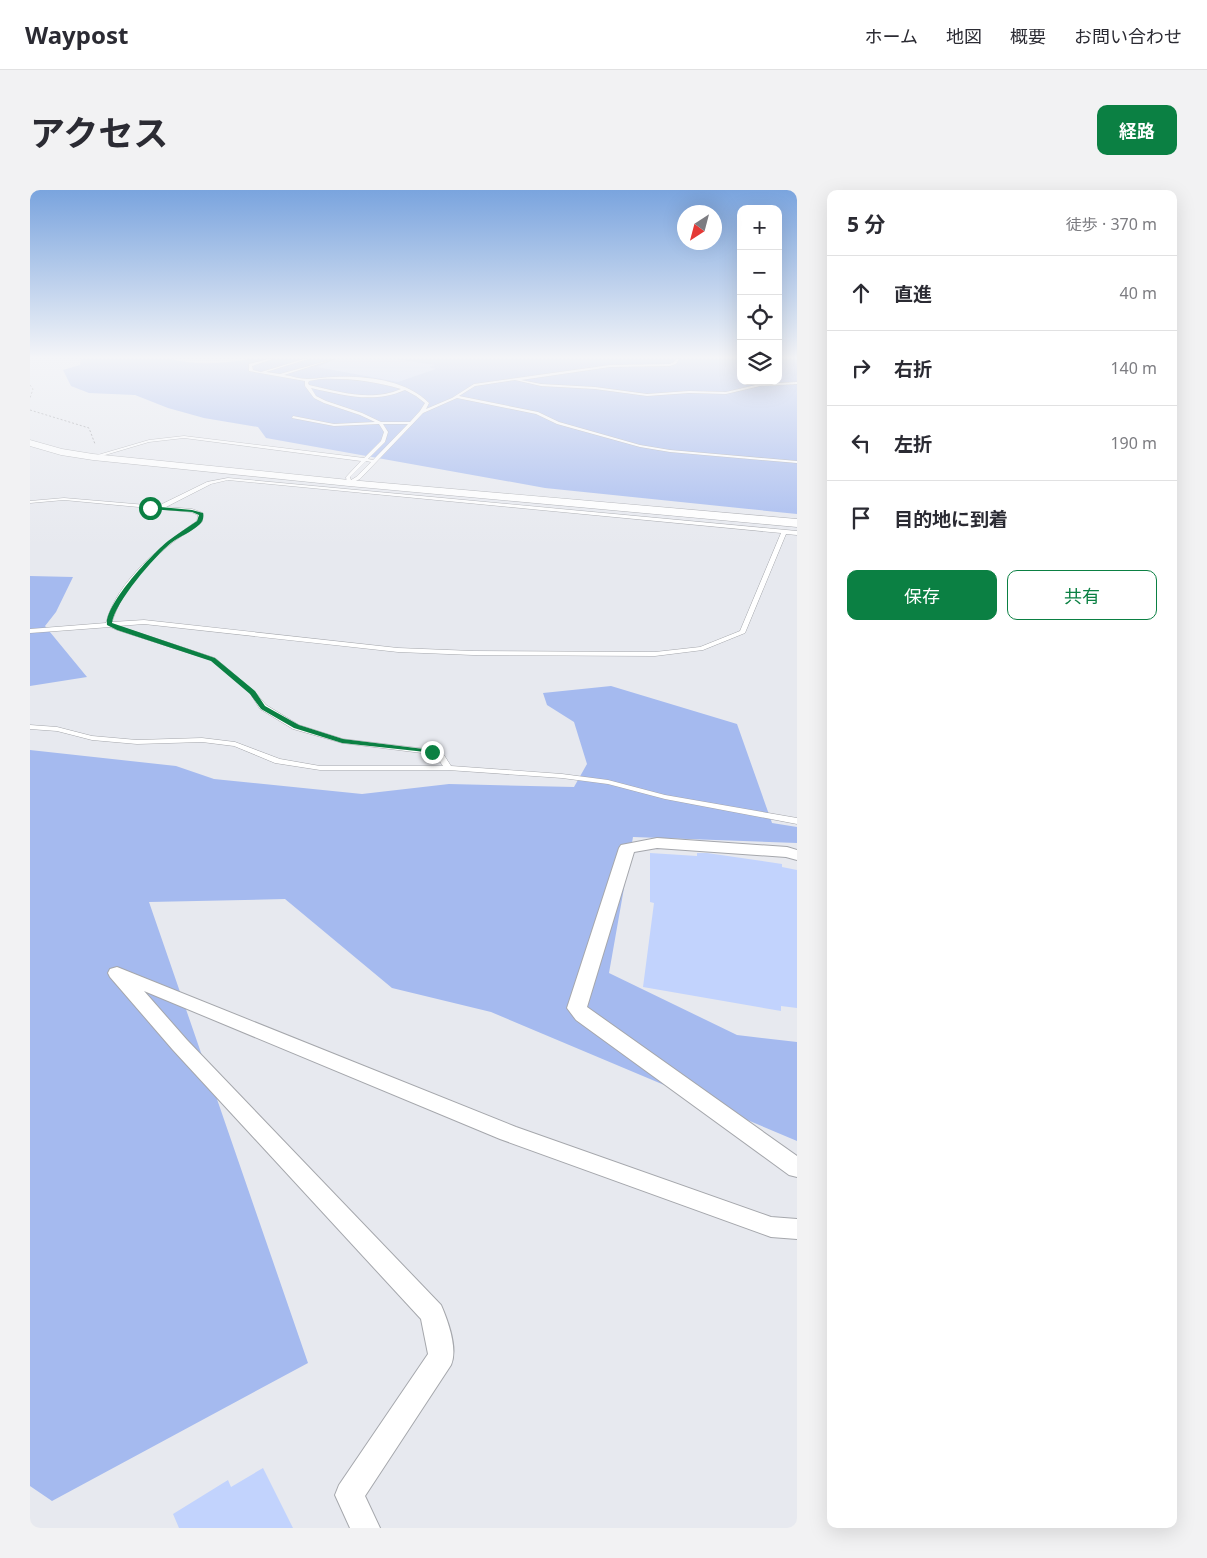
<!DOCTYPE html>
<html lang="ja">
<head>
<meta charset="utf-8">
<style>
	body { margin:0; font-family:"Noto Sans","Noto Sans JP",sans-serif; background:#f2f2f3; color:#2b2b33 }
	.controls { position:absolute; right:15px; top:15px; display:grid; overflow:hidden; border-radius:10px; box-shadow:0 5px 20px #0002 }
	.controls button { width:45px; height:45px; display:grid; place-items:center; padding:0; border:0; border-bottom:1px solid #e1e1e2; background:#fff; color:#2b2b33; font:25px sans-serif }
	.compass { position:absolute; left:647px; top:15px; width:45px; height:45px; border-radius:50%; background:#fff; box-shadow:0 5px 20px #0002; rotate:216deg }
	.stop { position:absolute; width:15px; height:15px; margin:-11px; border:4px solid #0b8043; border-radius:50%; background:#fff }
	.stop.end { background:#0b8043; border-color:#fff; box-shadow:0 1px 5px #0008 }
	.list { margin:0; padding:0; list-style:none }
	h2 { display:flex; justify-content:space-between; align-items:center; height:65px; margin:0; padding:0 20px; font-size:21px }
	h2 small { font-size:16px; font-weight:400; color:#7c7c81 }
	.list li { display:grid; grid-template-columns:32px 1fr auto; gap:15px; align-items:center; box-sizing:border-box; height:75px; padding:0 20px; border-top:1px solid #e1e1e2 }
	.list b { display:block; font-size:19px; white-space:nowrap }
	.list em { font-size:16px; font-style:normal; color:#7c7c81 }
	.actions { display:flex; gap:10px; padding:15px 20px }
	.actions a { flex:1; padding:11px 0; border:1px solid #0b8043; border-radius:10px; text-align:center; font-size:18px; color:#0b8043 }
	.actions .main { background:#0b8043; color:#fff }
	.icon { flex:none; width:28px; height:28px; fill:none; stroke:currentColor; stroke-width:2; stroke-linecap:round; stroke-linejoin:round }
	.map { position:relative; flex:none; width:767px; height:1338px; overflow:hidden; border-radius:10px }
	header { display:flex; align-items:center; gap:30px; box-sizing:border-box; height:70px; padding:0 25px; background:#fff; border-bottom:1px solid #e1e1e2 }
	header strong { font-size:24px }
	nav { display:flex; gap:28px; margin-inline-start:auto; font-size:18px }
	.intro { display:flex; align-items:center; justify-content:space-between; box-sizing:border-box; height:120px; padding:0 30px }
	h1 { margin:0; font-size:35px }
	.button { padding:12px 22px; border-radius:10px; background:#0b8043; color:#fff; font-size:18px; font-weight:700 }
	main { display:flex; gap:30px; padding:0 30px }
	aside { flex:1; background:#fff; border-radius:10px; box-shadow:0 5px 20px #0002 }
	.map>svg:first-child { display:block }
	.green { fill:#a5baef }
	.building { fill:#c2d3fd }
	.lines { fill:none; stroke-linecap:round; stroke-linejoin:round }
	.service-casing { stroke:#a5a7ac; stroke-width:1 }
	.minor-casing { stroke:#a5a7ac; stroke-width:2 }
	.tertiary-casing { stroke:#a5a7ac; stroke-width:1 }
	.path { stroke:#96979b; stroke-width:1; stroke-dasharray:2 2; stroke-linecap:butt }
	.service { fill:#fff; fill-rule:evenodd }
	.minor { fill:#fff; fill-rule:evenodd }
	.tertiary { fill:#fff; fill-rule:evenodd }
	.route { fill:#0b8043 }
</style>
</head>
<body>
<header>
<strong>Waypost</strong>
<nav><a>ホーム</a><a>地図</a><a>概要</a><a>お問い合わせ</a></nav>
</header>
<div class="intro"><h1>アクセス</h1><a class="button">経路</a></div>
<main>
<div class="map">
<svg width="767" height="1338" viewBox="0 0 767 1338">
	<rect width="100%" height="100%" fill="#e7e9ef"/>
	<g class="green">
		<path d="M 51,169 L 140,169 C 165,175 194,174 219,169 L 711,169 L 711,191 L 748,191 L 748,169 L 767,169 L 767,324 L 515,298 L 236,248 L 228,237 L 174,228 L 138,218 L 105,205 L 59,203 L 41,196 L 33,180 L 50,175 Z"/>
		<polygon points="0,386 43,387 26,422 15,436 57,487 0,496"/>
		<polygon points="581,496 707,534 742,633 767,637 767,653 603,647 579,783 707,845 767,852 767,951 461,822 362,798 255,709 119,712 278,1173 22,1311 0,1296 0,560 146,576 184,589 332,604 419,594 544,597 557,574 544,532 517,515 513,503"/>
	</g>
	<g class="building">
		<polygon points="306,169 366,169 405,175 399,177 406,179 368,192 287,177"/>
		<polygon points="620,663 667,666 667,663 677,663 752,674 752,677 767,680 767,818 751,816 751,821 613,797 624,713 620,712"/>
		<polygon points="233,1278 263,1338 149,1338 143,1324 198,1290 201,1297"/>
	</g>
	<g class="lines">
		<defs>
			<g id="service">
				<path d="M 239,169 L 243,169 L 222,176 L 223,180 L 231,182 L 274,169 L 278,169 L 236,182 L 250,184 L 304,169 L 254,185 C 262,186 270,189 277,189 C 286,189 295,187 305,187 C 337,186 376,190 399,213 L 396,219 L 422,208 L 444,194 L 580,175 L 640,174 L 644,172 L 646,169 L 649,169 L 646,174 L 640,176 L 580,177 L 491,190 L 511,194 L 565,197 L 617,204 L 659,201 L 696,202 L 730,194 L 767,192 L 767,194 L 730,196 L 696,204 L 659,203 L 617,206 L 565,199 L 511,196 L 485,190 L 445,196 L 429,206 L 508,222 L 529,232 L 610,255 L 640,260 L 767,271 L 767,273 L 640,262 L 610,257 L 527,234 L 506,224 L 427,208 L 393,223 L 330,289 L 319,294 L 317,293 L 316,287 L 331,271 L 154,248 L 119,252 L 65,268 L 61,267 L 119,250 L 154,246 L 334,268 L 351,251 L 354,242 L 349,234 L 304,236 L 262,228 L 263,226 L 304,234 L 345,232 L 330,225 L 294,213 L 284,208 L 275,196 L 275,191 L 219,181 L 219,174 ZM 290,189 C 318,188 344,191 371,199 C 341,212 310,202 279,195 L 278,193 L 279,191 ZM 281,198 C 313,205 343,214 375,200 L 386,206 L 395,213 L 390,221 L 380,232 L 351,232 L 332,223 L 296,211 L 286,206 ZM 353,234 L 378,234 L 343,270 L 338,269 L 355,252 L 358,242 ZM 336,271 L 341,272 L 326,287 L 321,290 L 320,287 Z"/>
				<path d="M 198,288 L 767,341 L 767,345 L 756,344 L 715,443 L 673,460 L 625,466 L 443,465 L 368,462 L 114,434 L 88,436 L 185,468 L 224,501 L 236,515 L 269,535 L 313,549 L 405,560 L 414,565 L 421,576 L 532,584 L 578,590 L 635,605 L 767,628 L 767,634 L 635,609 L 578,594 L 532,588 L 418,580 L 290,580 L 245,573 L 204,556 L 172,552 L 107,554 L 62,550 L 27,541 L 0,539 L 0,535 L 27,537 L 62,546 L 107,550 L 172,548 L 205,552 L 250,569 L 290,576 L 413,576 L 408,569 L 400,564 L 312,553 L 263,539 L 230,519 L 220,503 L 181,470 L 87,440 L 80,437 L 0,443 L 0,439 L 76,433 C 87,390 132,355 167,331 L 168,325 L 161,322 L 130,319 L 34,310 L 0,313 L 0,311 L 34,308 L 128,316 L 177,292 ZM 198,290 L 751,343 L 710,441 L 670,457 L 625,462 L 443,461 L 368,458 L 114,430 L 82,432 C 91,401 118,372 143,352 C 152,345 163,340 172,332 L 173,323 L 162,319 L 136,317 L 181,294 Z"/>
			</g>
			<g id="minor">
				<polygon points="627,648 757,657 767,660 767,670 756,667 627,658 604,662 557,817 767,966 767,987 759,985 546,830 537,818 589,658 591,655"/>
				<path d="M 87,777 L 486,937 L 741,1027 L 767,1029 L 767,1049 L 741,1047 L 470,949 L 114,801 L 157,850 L 411,1115 C 418,1131 428,1159 421,1175 L 335,1306 L 350,1338 L 320,1338 L 305,1305 L 309,1295 L 398,1164 L 391,1129 L 143,860 L 80,787 L 78,783 L 80,779 Z"/>
			</g>
			<polygon id="tertiary" points="0,250 32,259 63,264 319,290 767,329 767,337 319,296 63,270 31,265 0,256"/>
		</defs>
		<use href="#service" class="service-casing"/>
		<use href="#minor" class="minor-casing"/>
		<use href="#tertiary" class="tertiary-casing"/>
		<g class="path">
			<polyline points="0,195 3,199 0,208"/>
			<polyline points="0,220 59,238 65,254"/>
		</g>
		<use href="#service" class="service"/>
		<use href="#minor" class="minor"/>
		<use href="#tertiary" class="tertiary"/>
	</g>
	<linearGradient id="sky" x2="0" y2="1"><stop stop-color="#7aa4de"/><stop offset="0.47" stop-color="#f4f5f8"/><stop offset="1" stop-color="#f4f5f8" stop-opacity="0"/></linearGradient>
	<rect width="767" height="356" fill="url(#sky)"/>
	<path class="route" d="M 120,316 L 162,320 L 173,323 C 174,327 173,331 170,334 C 162,342 150,346 141,353 C 124,367 85,412 82,433 L 185,468 L 225,501 L 235,516 L 269,535 L 313,549 L 402,560 L 405,563 L 312,553 L 264,538 L 231,519 L 220,504 L 181,471 L 87,440 L 77,435 C 74,415 122,364 138,351 C 147,344 157,338 167,331 L 169,325 L 162,322 L 119,319 Z"/>
</svg>
<div class="controls">
<button>+</button>
<button>−</button>
<button><svg class="icon" aria-label="locate" viewBox="0 0 24 24"><circle cx="12" cy="12" r="6"/><path d="M12 2v4M12 18v4M2 12h4M18 12h4"/></svg></button>
<button><svg class="icon" aria-label="layers" viewBox="0 0 24 24"><path d="M12 4l9 5-9 5-9-5zM3 14l9 5 9-5"/></svg></button>
</div>
<svg class="compass" viewBox="-18 -18 36 36"><path d="M0-13l5 13h-10z" fill="#e53935"/><path d="M0 13l5-13h-10z" fill="#7c7c81"/></svg>
<div class="stop" style="left:120px;top:318px"></div>
<div class="stop end" style="left:402px;top:562px"></div>
</div>
<aside>
<h2>5 分<small>徒歩 · 370 m</small></h2>
<ul class="list">
<li><svg class="icon" aria-label="ahead" viewBox="0 0 24 24"><path d="M12 20V5M6 11l6-6 6 6"/></svg><div><b>直進</b></div><em>40 m</em></li>
<li><svg class="icon" aria-label="right" viewBox="0 0 24 24"><path d="M7 20v-9h11M14 6l5 5-5 5"/></svg><div><b>右折</b></div><em>140 m</em></li>
<li><svg class="icon" aria-label="left" viewBox="0 0 24 24"><path d="M17 20v-9H6M10 6l-5 5 5 5"/></svg><div><b>左折</b></div><em>190 m</em></li>
<li><svg class="icon" aria-label="arrive" viewBox="0 0 24 24"><path d="M6 21V4h12l-3 4 3 4H6"/></svg><div><b>目的地に到着</b></div></li>
</ul>
<div class="actions"><a class="main">保存</a><a>共有</a></div>
</aside>
</main>
</body>
</html>
